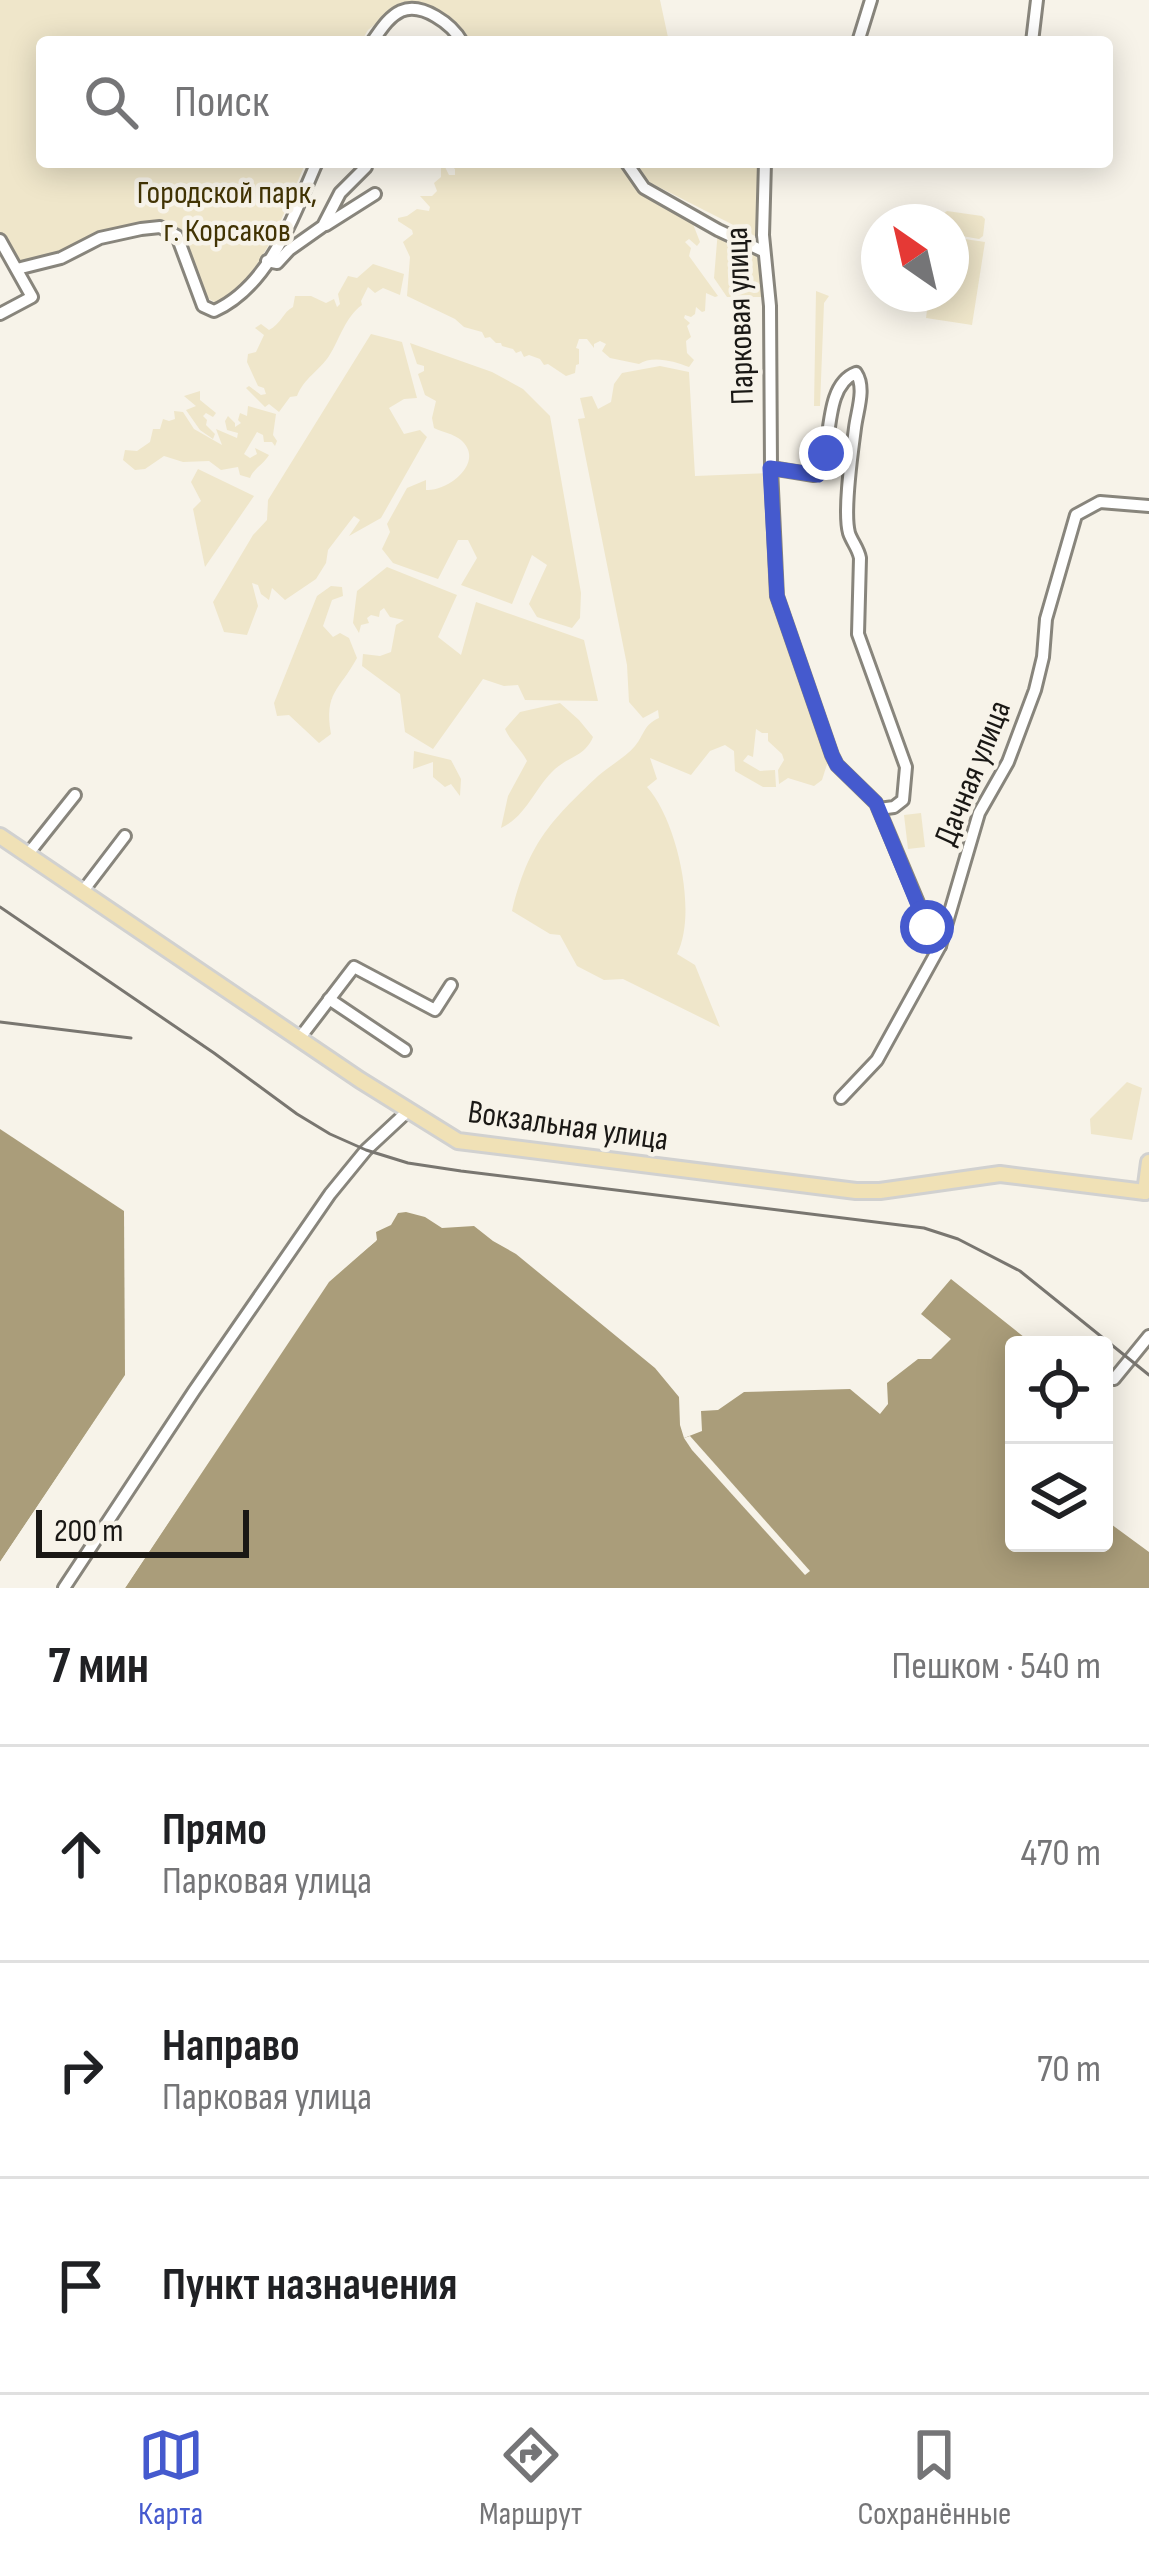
<!DOCTYPE html>
<html lang="ru">
<head>
<meta charset="utf-8">
<style>
	body { margin:0; font-family:"Sofia Sans Condensed",sans-serif; background:#f2f2f2; color:#202124 }
	.controls { position:absolute; right:36px; bottom:36px; display:grid; overflow:hidden; border-radius:12px; box-shadow:0 6px 30px #0003 }
	.controls button { width:108px; height:108px; display:grid; place-items:center; padding:0; border:0; border-bottom:3px solid #e0e0e0; background:#fff; color:#202124; font:60px sans-serif }
	.compass { position:absolute; left:861px; top:204px; width:108px; height:108px; border-radius:50%; background:#fff; box-shadow:0 6px 30px #0003; rotate:326deg }
	.scale { position:absolute; left:36px; bottom:30px; width:213px; box-sizing:border-box; padding-left:12px; border:6px solid #1a1815; border-top:0; font-size:33px; line-height:42px; white-space:nowrap; color:#1a1815; -webkit-text-stroke:9px #f7f3e9; paint-order:stroke }
	.stop { position:absolute; width:36px; height:36px; margin:-27px; border:9px solid #455ace; border-radius:50%; background:#fff }
	.stop.end { background:#455ace; border-color:#fff; box-shadow:0 3px 12px #0008 }
	.list { margin:0; padding:0; list-style:none }
	h2 { display:flex; justify-content:space-between; align-items:center; height:156px; margin:0; padding:0 48px; font-size:51px }
	h2 small { font-size:39px; font-weight:400; color:#757577 }
	.list li { display:grid; grid-template-columns:78px 1fr auto; gap:36px; align-items:center; box-sizing:border-box; height:216px; padding:0 48px; border-top:3px solid #e0e0e0 }
	.list b { display:block; font-size:45px; white-space:nowrap }
	.list p { margin:0; font-size:39px; white-space:nowrap; color:#757577 }
	.list em { font-size:39px; font-style:normal; color:#757577 }
	.icon { flex:none; width:66px; height:66px; fill:none; stroke:currentColor; stroke-width:2; stroke-linecap:round; stroke-linejoin:round }
	.map { position:relative; flex:none; width:1149px; height:1588px; overflow:hidden }
	.search { position:absolute; background:#fff; box-shadow:0 6px 30px #0003; left:36px; right:36px; top:36px; height:132px; display:flex; align-items:center; gap:30px; box-sizing:border-box; padding:0 42px; border-radius:12px; color:#757577; font-size:45px }
	.sheet { height:804px; background:#fff }
	nav { display:flex; justify-content:space-around; align-items:center; box-sizing:border-box; height:168px; border-top:3px solid #e0e0e0; background:#fff; font-size:33px; color:#757577 }
	nav a { display:grid; justify-items:center; gap:6px }
	nav .on { color:#455ace }
	.map>svg:first-child { display:block }
	.green { fill:#efe6ca }
	.water { fill:#aa9d7a }
	.pier { fill:#f7f3e9 }
	.lines { fill:none; stroke-linecap:round; stroke-linejoin:round }
	.minor-casing { stroke:#88857c; stroke-width:16 }
	.major-casing { stroke:#d1d1d0; stroke-width:20 }
	.minor { stroke:#fff; stroke-width:10 }
	.major { stroke:#f0e1b6; stroke-width:14 }
	.rail { stroke:#797670; stroke-width:3 }
	.route { stroke:#455ace; stroke-width:15 }
	.labels { text-anchor:middle; dominant-baseline:central; stroke-width:9; stroke-linejoin:round; paint-order:stroke }
	.park-label { font-size:33px; fill:#423404; stroke:#f7f3e9 }
	.street-label { font-size:33px; fill:#1a1815; stroke:#f7f3e9 }
</style>
</head>
<body>
<div class="map">
<svg width="1149" height="1588" viewBox="0 0 1149 1588">
	<rect width="100%" height="100%" fill="#f7f3e9"/>
	<g class="green">
		<path d="M 0,0 L 660,0 L 669,42 L 471,42 C 457,16 431,4 403,2 L 368,30 L 361,42 L 42,42 L 42,162 L 306,162 C 286,207 262,281 216,303 L 206,297 L 182,232 L 164,224 L 147,224 L 61,256 L 17,267 L 0,236 Z"/>
		<path d="M 446,162 L 619,162 L 641,194 L 693,224 L 700,242 L 697,246 L 689,239 L 685,242 L 691,248 L 689,256 L 718,296 L 715,297 L 706,293 L 705,311 L 702,312 L 696,307 L 695,314 L 691,317 L 685,315 L 684,318 L 690,323 L 687,326 L 691,337 L 686,341 L 687,353 L 694,360 L 689,367 C 674,361 652,355 639,364 L 610,358 L 602,351 L 606,344 L 600,341 L 594,344 L 594,348 L 587,339 L 579,339 L 576,348 L 579,349 L 579,364 L 576,365 L 575,373 L 566,376 L 548,364 L 544,365 L 540,359 L 529,355 L 524,357 L 521,351 L 516,353 L 513,349 L 502,346 L 501,343 L 496,343 L 490,337 L 485,338 L 482,332 L 464,327 L 455,319 L 407,296 L 410,257 L 403,242 L 413,234 L 412,230 L 398,221 L 398,218 L 407,216 L 417,209 L 429,211 L 430,207 L 420,196 L 432,196 L 437,191 L 434,183 L 441,177 L 441,168 L 444,165 L 449,175 L 455,175 L 455,169 Z"/>
		<polygon points="636,162 760,162 755,236 649,182"/>
		<polygon points="947,211 982,216 985,219 983,236 979,239 951,234 951,222 942,222 943,214"/>
		<path d="M 718,230 C 759,251 760,250 763,297 L 727,297 L 714,278 Z"/>
		<polygon points="951,237 985,242 972,325 926,318 929,294 951,294"/>
		<path d="M 373,264 L 404,274 L 400,295 L 383,288 L 375,293 L 368,287 L 361,301 L 362,305 C 345,317 340,339 329,356 C 319,371 304,378 297,396 L 290,397 L 279,412 L 269,404 L 265,407 L 246,388 L 249,386 L 261,395 L 266,394 L 264,388 L 258,386 L 247,362 L 248,354 L 256,352 L 264,335 L 255,328 L 261,324 L 269,330 C 281,324 283,312 293,307 L 295,296 L 311,296 L 326,303 L 334,299 L 337,307 L 340,304 L 338,294 L 348,276 L 357,278 Z"/>
		<polygon points="816,291 829,296 824,303 820,406 814,406"/>
		<polygon points="371,334 402,342 417,398 404,399 389,408 404,434 420,430 427,437 381,518 349,536 360,520 354,516 328,550 326,563 316,579 285,600 272,588 269,600 261,594 258,585 252,583 258,606 247,635 224,632 213,602 253,535 267,520 268,500"/>
		<path d="M 410,343 L 492,372 L 523,389 L 550,416 L 581,593 L 580,618 L 572,628 L 537,617 L 529,604 L 547,565 L 532,555 L 512,604 L 461,585 L 477,558 L 468,540 L 458,540 L 438,579 L 393,563 L 382,549 L 390,532 L 387,524 L 407,488 L 426,480 L 426,490 C 448,492 486,462 461,440 C 454,434 442,432 434,428 L 432,418 L 436,401 L 425,395 L 418,374 L 424,371 L 424,366 L 417,364 Z"/>
		<path d="M 660,366 L 689,372 L 695,476 L 767,473 L 771,597 L 829,758 L 822,780 L 814,786 L 788,778 L 779,784 L 778,770 L 784,760 L 782,754 L 768,741 L 768,733 L 762,733 L 756,729 L 753,757 L 748,755 L 743,761 L 760,771 L 775,770 L 776,787 L 763,787 L 735,771 L 734,751 L 725,745 L 710,751 L 691,775 L 650,758 L 657,779 L 647,787 C 677,820 698,913 677,954 L 695,965 L 720,1027 L 623,979 L 604,980 L 577,966 L 560,935 L 550,934 L 512,911 C 528,845 549,822 598,776 C 609,766 625,758 635,746 C 645,734 643,725 659,718 L 658,710 L 643,718 L 629,702 L 627,665 L 578,419 L 585,418 L 580,398 L 592,396 L 598,409 L 611,402 L 614,384 L 622,373 Z"/>
		<polygon points="200,391 200,400 216,413 213,417 206,413 203,416 207,420 206,425 215,434 213,439 200,430 186,410 196,406 184,396"/>
		<path d="M 248,406 L 276,414 L 273,435 L 277,441 L 275,446 L 272,442 L 264,442 L 263,435 L 257,432 L 244,454 L 250,458 L 257,454 L 255,448 L 269,455 C 263,465 253,469 250,478 L 240,475 L 238,467 L 221,470 L 209,461 L 183,462 L 164,456 L 145,469 L 135,470 L 123,460 L 125,450 L 137,451 L 150,442 L 153,429 L 160,429 L 163,419 L 169,421 L 175,419 L 174,411 L 183,412 L 194,429 L 222,445 L 216,429 L 237,438 L 238,433 L 227,430 L 225,421 L 228,416 L 235,423 L 235,427 L 241,423 L 238,420 L 240,413 L 247,416 Z"/>
		<polygon points="198,469 254,496 205,567 193,509 201,501 191,482"/>
		<polygon points="387,567 457,595 438,637 461,655 476,602 584,640 598,701 525,700 518,685 504,686 483,679 433,749 405,732 400,694 362,666 363,654 380,656 391,652 396,625 404,620 390,617 384,608 380,611 379,617 371,615 367,618 369,623 361,625 359,633 353,623 357,591"/>
		<path d="M 331,586 L 342,587 L 343,596 L 332,600 L 323,626 L 333,637 L 340,633 L 349,638 L 357,658 C 339,691 324,692 331,734 L 319,743 L 289,715 L 277,716 L 274,703 L 317,596 Z"/>
		<path d="M 560,703 L 579,720 L 593,737 C 585,756 570,756 555,769 C 535,787 527,816 501,828 L 508,796 L 527,761 C 520,748 510,741 505,729 L 520,712 Z"/>
		<polygon points="414,751 451,760 461,779 460,796 451,784 445,787 433,777 433,762 413,769"/>
		<polygon points="921,813 925,847 908,849 904,815"/>
		<polygon points="1127,1082 1142,1088 1132,1140 1091,1134 1090,1119"/>
	</g>
	<g class="water">
		<polygon points="0,1129 124,1211 125,1375 0,1562"/>
		<polygon points="406,1212 425,1217 442,1228 474,1226 493,1241 516,1254 655,1368 679,1397 680,1425 684,1438 702,1431 701,1411 718,1410 744,1392 850,1389 880,1414 888,1404 887,1383 918,1359 931,1359 951,1339 921,1314 951,1279 1034,1345 1014,1345 1014,1543 1104,1543 1104,1519 1149,1552 1149,1588 125,1588 329,1282 377,1240 376,1232 391,1225 398,1213"/>
	</g>
	<g class="pier">
		<polygon points="128,1207 131,1377 5,1565 0,1568 0,1562 129,1370"/>
		<polygon points="370,1238 376,1241 328,1280 125,1588 119,1588 324,1279"/>
		<polygon points="690,1436 810,1571 805,1575 692,1450 684,1438"/>
	</g>
	<g class="lines">
		<defs>
			<g id="minor">
				<path d="M 372,42 C 380,31 388,17 401,11 C 422,2 452,24 462,42"/>
				<polyline points="858,42 871,0"/>
				<polyline points="1032,42 1037,0"/>
				<polyline points="626,162 644,188 718,230 763,251"/>
				<polyline points="765,162 763,235 770,306 771,468 777,596 832,755 837,765 876,803 932,936 940,946"/>
				<polyline points="326,225 375,194"/>
				<polyline points="0,240 32,297 0,314"/>
				<polyline points="267,261 277,263 289,250 323,226 340,193 366,167"/>
				<path d="M 17,269 L 61,258 L 100,238 L 141,229 L 160,227 L 177,236 L 203,306 L 214,311 C 270,286 294,214 317,162"/>
				<path d="M 771,468 L 814,475 L 821,472 C 832,442 824,385 856,373 C 866,388 857,411 855,428 C 852,452 843,511 849,533 C 852,542 858,548 860,558 L 858,634 L 906,767 L 903,800 L 894,807 L 879,809"/>
				<polyline points="28,854 75,795"/>
				<polyline points="83,891 125,836"/>
				<polyline points="329,999 405,1050"/>
				<polyline points="299,1039 354,967 435,1010 451,985"/>
				<polyline points="841,1098 877,1060 940,946 979,813 1008,762 1035,690 1043,657 1046,619 1076,515 1100,502 1149,506"/>
				<polyline points="1114,1379 1149,1336"/>
				<polyline points="64,1588 194,1391 330,1194 366,1150 409,1110"/>
			</g>
			<g id="major">
				<polyline points="0,836 360,1080 458,1141 856,1191 880,1191 1000,1174 1145,1192"/>
				<polyline points="1145,1192 1149,1162"/>
			</g>
		</defs>
		<use href="#minor" class="minor-casing"/>
		<use href="#major" class="major-casing"/>
		<use href="#minor" class="minor"/>
		<use href="#major" class="major"/>
		<g class="rail">
			<polyline points="0,907 214,1053 297,1114 330,1134 366,1150 408,1163 461,1171 924,1228 958,1239 1020,1271 1149,1375"/>
			<polyline points="0,1022 131,1038"/>
		</g>
	</g>
	<g class="lines">
		<polyline class="route" points="826,453 824,466 818,475 770,468 777,596 832,755 837,765 876,803 927,927"/>
	</g>
	<g class="labels">
		<g class="park-label">
			<text x="227" y="193">Городской парк,<tspan x="227" dy="38">г. Корсаков</tspan></text>
		</g>
		<g class="street-label">
			<text transform="translate(740 316) rotate(-92)">Парковая улица</text>
			<text transform="translate(973 773) rotate(-68)">Дачная улица</text>
			<text transform="translate(568 1126) rotate(8)">Вокзальная улица</text>
		</g>
	</g>
</svg>
<div class="controls">
<button><svg class="icon" aria-label="locate" viewBox="0 0 24 24"><circle cx="12" cy="12" r="6"/><path d="M12 2v4M12 18v4M2 12h4M18 12h4"/></svg></button>
<button><svg class="icon" aria-label="layers" viewBox="0 0 24 24"><path d="M12 4l9 5-9 5-9-5zM3 14l9 5 9-5"/></svg></button>
</div>
<svg class="compass" viewBox="-18 -18 36 36"><path d="M0-13l5 13h-10z" fill="#e53935"/><path d="M0 13l5-13h-10z" fill="#757577"/></svg>
<div class="scale">200 m</div>
<div class="stop" style="left:927px;top:927px"></div>
<div class="stop end" style="left:826px;top:453px"></div>
<div class="search"><svg class="icon" aria-label="search" viewBox="0 0 24 24"><circle cx="10" cy="10" r="6"/><path d="M15 15l6 6"/></svg>Поиск</div>
</div>
<section class="sheet">
<h2>7 мин<small>Пешком · 540 m</small></h2>
<ul class="list">
<li><svg class="icon" aria-label="ahead" viewBox="0 0 24 24"><path d="M12 20V5M6 11l6-6 6 6"/></svg><div><b>Прямо</b><p>Парковая улица</p></div><em>470 m</em></li>
<li><svg class="icon" aria-label="right" viewBox="0 0 24 24"><path d="M7 20v-9h11M14 6l5 5-5 5"/></svg><div><b>Направо</b><p>Парковая улица</p></div><em>70 m</em></li>
<li><svg class="icon" aria-label="arrive" viewBox="0 0 24 24"><path d="M6 21V4h12l-3 4 3 4H6"/></svg><div><b>Пункт назначения</b></div></li>
</ul>
</section>
<nav>
<a class="on"><svg class="icon" aria-label="map" viewBox="0 0 24 24"><path d="M3 6l6-2 6 2 6-2v14l-6 2-6-2-6 2zM9 4v14M15 6v14"/></svg>Карта</a>
<a><svg class="icon" aria-label="directions" viewBox="0 0 24 24"><path d="M12 3l9 9-9 9-9-9zM9 14v-3h6M13 9l2 2-2 2"/></svg>Маршрут</a>
<a><svg class="icon" aria-label="saved" viewBox="0 0 24 24"><path d="M7 4h10v16l-5-4-5 4z"/></svg>Сохранённые</a>
</nav>
</body>
</html>
